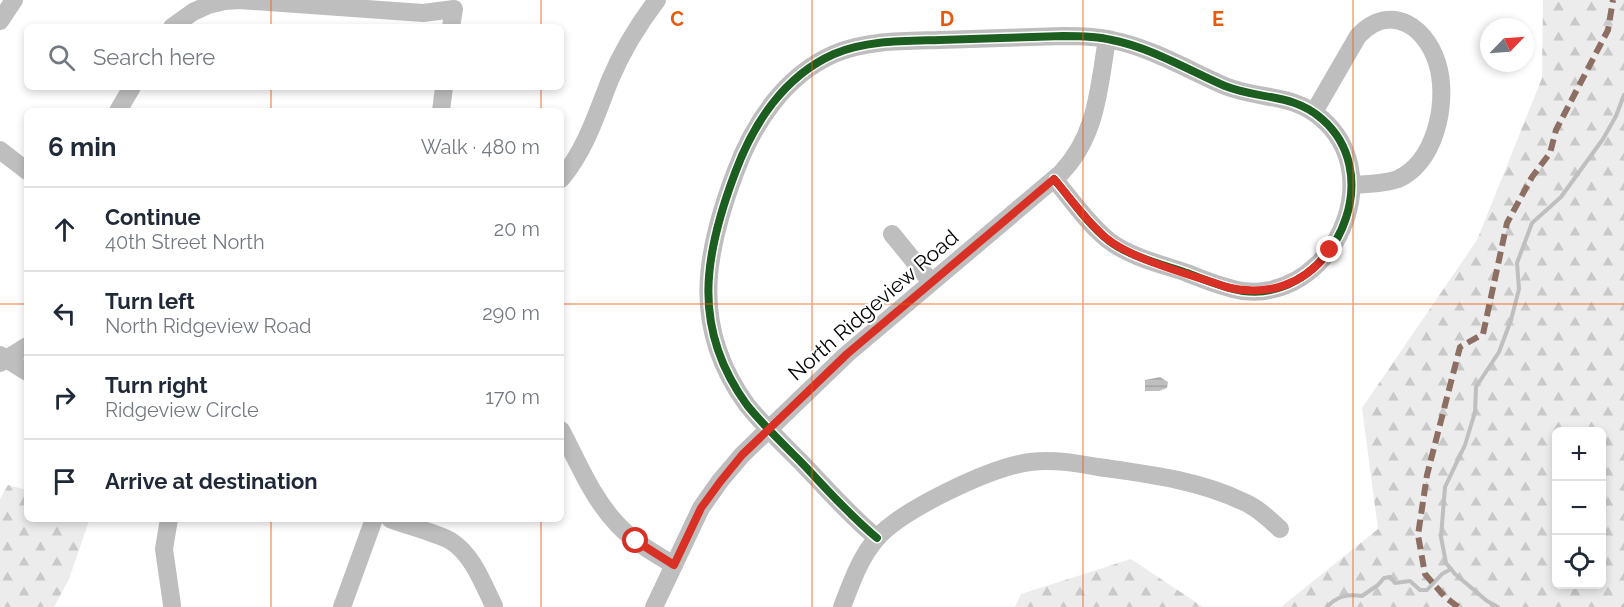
<!DOCTYPE html>
<html lang="en">
<head>
<meta charset="utf-8">
<style>
	body { margin:0; font-family:Raleway,sans-serif; background:#f6f6f7; color:#1f2937 }
	.controls { position:absolute; right:18px; bottom:18px; display:grid; overflow:hidden; border-radius:9px; box-shadow:0 3px 9px #0003 }
	.controls button { width:54px; height:54px; display:grid; place-items:center; padding:0; border:0; border-bottom:2px solid #e0e1e3; background:#fff; color:#1f2937; font:30px sans-serif }
	.compass { position:absolute; left:1480px; top:18px; width:54px; height:54px; border-radius:50%; background:#fff; box-shadow:0 3px 9px #0003; rotate:65deg }
	.stop { position:absolute; width:18px; height:18px; margin:-14px; border:4px solid #d93025; border-radius:50%; background:#fff }
	.stop.end { background:#d93025; border-color:#fff; box-shadow:0 2px 6px #0008 }
	.list { margin:0; padding:0; list-style:none }
	h2 { display:flex; justify-content:space-between; align-items:center; height:78px; margin:0; padding:0 24px; font-size:26px }
	h2 small { font-size:20px; font-weight:400; color:#747a83 }
	.list li { display:grid; grid-template-columns:39px 1fr auto; gap:18px; align-items:center; box-sizing:border-box; height:84px; padding:0 24px; border-top:2px solid #e0e1e3 }
	.list b { display:block; font-size:22px; white-space:nowrap }
	.list p { margin:0; font-size:20px; white-space:nowrap; color:#747a83 }
	.list em { font-size:20px; font-style:normal; color:#747a83 }
	.icon { flex:none; width:33px; height:33px; fill:none; stroke:currentColor; stroke-width:2; stroke-linecap:round; stroke-linejoin:round }
	.map { position:relative; flex:none; width:1624px; height:607px; overflow:hidden }
	.search { position:absolute; background:#fff; box-shadow:0 3px 9px #0003; left:24px; top:24px; width:540px; height:66px; display:flex; align-items:center; gap:15px; box-sizing:border-box; padding:0 21px; border-radius:9px; color:#747a83; font-size:22px }
	.panel { position:absolute; background:#fff; box-shadow:0 3px 9px #0003; left:24px; top:108px; width:540px; height:414px; border-radius:9px }
	.map>svg:first-child { display:block }
	.forest { fill:url(#forest-firs); fill-rule:evenodd }
	.water { fill:url(#water-rules) }
	.lines { fill:none; stroke-linecap:round; stroke-linejoin:round }
	.stream { stroke:#bfbfbf; stroke-width:4 }
	.minor { stroke:#bebebe; stroke-width:18 }
	.quiet { stroke:#8d6e63; stroke-width:6; stroke-dasharray:12 6; stroke-linecap:butt }
	.cycleway-casing { stroke:#fff; stroke-width:11 }
	.cycleway { stroke:#1b5e20; stroke-width:8 }
	.route { stroke:#d93025; stroke-width:8 }
	.grid { fill:none; stroke:#e8590c; stroke-width:1.5; stroke-opacity:0.55 }
	.labels { text-anchor:middle; dominant-baseline:central; stroke-width:4.5; stroke-linejoin:round; paint-order:stroke }
	.street-label { font-size:21px; fill:#000; stroke:#fff }
	.grid-label { font-size:20px; text-anchor:middle; font-weight:bold; fill:#e8590c; stroke:#fff; stroke-width:4.5; stroke-linejoin:round; paint-order:stroke }
</style>
</head>
<body>
<div class="map">
<svg width="1624" height="607" viewBox="0 0 1624 607">
	<defs>
		<pattern id="forest-firs" width="22" height="20" patternUnits="userSpaceOnUse" patternTransform="scale(1.5)"><rect width="22" height="20" fill="#ececec"/><path d="M5 1l3.5 6h-7zM16 11l3.5 6h-7z" fill="#c9c9c9"/></pattern>
		<pattern id="water-rules" width="6" height="5" patternUnits="userSpaceOnUse" patternTransform="scale(1.5)"><rect width="6" height="5" fill="#bfbfbf"/><path d="M0 2.5h6" fill="none" stroke="#a2a2a2"/></pattern>
	</defs>
	<rect width="100%" height="100%" fill="#fff"/>
	<g class="forest">
		<path d="M 1543,0 L 1624,0 L 1624,607 L 1281,607 L 1378,529 L 1362,408 L 1477,240 L 1542,78 ZM 1556,432 L 1602,432 L 1602,584 L 1556,584 Z"/>
		<polygon points="8,485 27,490 27,519 84,519 89,521 69,579 54,607 0,607 0,499"/>
		<polygon points="1131,559 1203,607 1015,607 1021,594"/>
	</g>
	<polygon class="water" points="1160,377 1168,382 1167,388 1159,391 1145,391 1145,380"/>
	<g class="lines">
		<g class="stream">
			<path d="M 1327,607 C 1337,596 1347,594 1362,596 L 1378,585 L 1384,578 L 1390,577 L 1395,583 L 1410,581 L 1420,590 L 1427,590 L 1442,574 L 1451,569"/>
			<polyline points="1498,607 1487,601 1455,574 1446,563 1441,537 1445,487 1465,445 1475,412 1476,387 1499,352 1511,320 1519,289 1517,263 1532,223 1561,197 1603,139 1616,116 1624,95"/>
			<polyline points="1623,607 1624,606"/>
		</g>
		<g class="minor">
			<polyline points="0,21 14,0"/>
			<polyline points="172,27 193,12 208,5 225,1 240,0 423,13 454,9 451,27"/>
			<polyline points="118,111 132,87"/>
			<polyline points="441,111 444,87"/>
			<path d="M 1314,112 L 1358,36 C 1392,0 1430,29 1439,70 C 1447,106 1435,162 1398,179 C 1384,184 1367,184 1352,185"/>
			<polyline points="0,150 27,171"/>
			<path d="M 561,179 C 586,149 596,115 610,80 C 622,51 638,25 657,0"/>
			<polyline points="892,234 931,282"/>
			<polyline points="0,355 27,372"/>
			<polyline points="0,363 27,346"/>
			<path d="M 561,430 C 578,462 592,498 618,525 C 634,542 654,553 674,565"/>
			<polyline points="169,519 164,549 172,605"/>
			<path d="M 390,519 C 408,526 434,532 451,541 C 473,555 483,584 494,606"/>
			<path d="M 877,538 C 849,515 825,487 800,461 C 782,443 763,425 747,405 C 691,328 704,255 735,173 C 753,124 784,76 834,54 C 867,40 905,41 940,40 C 981,39 1022,37 1063,36 C 1079,36 1096,36 1112,40 C 1152,48 1188,70 1225,86 C 1260,100 1293,93 1322,119 C 1382,171 1343,275 1270,290 C 1262,292 1252,292 1243,291 C 1224,288 1205,280 1187,273 C 1161,264 1130,257 1108,240 C 1087,223 1071,199 1054,179"/>
			<polyline points="342,607 374,519"/>
			<path d="M 654,607 L 701,508 L 720,481 L 742,455 L 847,354 L 1061,173 C 1097,136 1099,87 1107,39"/>
			<path d="M 842,607 C 851,584 860,557 877,538 C 903,509 991,467 1030,462 C 1053,459 1076,463 1098,467 C 1147,474 1199,480 1244,502 C 1258,508 1269,519 1280,529"/>
		</g>
		<polyline class="quiet" points="1458,607 1445,597 1425,574 1418,535 1427,475 1460,347 1483,334 1507,223 1532,177 1550,153 1556,130 1608,30 1613,0"/>
		<defs>
			<path id="cycleway" d="M 877,538 C 849,515 825,487 800,461 C 782,443 763,425 747,405 C 691,328 704,255 735,173 C 753,124 784,76 834,54 C 867,40 905,41 940,40 C 981,39 1022,37 1063,36 C 1079,36 1096,36 1112,40 C 1152,48 1188,70 1225,86 C 1260,100 1293,93 1322,119 C 1382,171 1343,275 1270,290 C 1262,292 1252,292 1243,291 C 1224,288 1205,280 1187,273 C 1161,264 1130,257 1108,240 C 1087,223 1071,199 1054,179"/>
		</defs>
		<use href="#cycleway" class="cycleway-casing"/>
		<use href="#cycleway" class="cycleway"/>
	</g>
	<g class="lines">
		<path class="route" d="M 636,541 L 674,565 L 701,508 L 720,482 L 742,455 L 847,354 L 1054,179 C 1071,199 1086,221 1106,238 C 1132,260 1193,275 1226,287 C 1267,297 1305,285 1330,250"/>
	</g>
	<path class="grid" d="M 271,0 L 271,27M 541,0 L 541,27M 812,0 L 812,607M 1083,0 L 1083,607M 1353,0 L 1353,607M 271,87 L 271,111M 541,87 L 541,111M 0,304 L 27,304M 561,304 L 1624,304M 271,519 L 271,607M 541,519 L 541,607"/>
	<g class="labels">
		<g class="street-label">
			<text transform="translate(873 305) rotate(-41)">North Ridgeview Road</text>
		</g>
	</g>
	<g class="grid-label">
		<text x="677" y="26">C</text>
		<text x="947" y="26">D</text>
		<text x="1218" y="26">E</text>
	</g>
</svg>
<div class="controls">
<button>+</button>
<button>−</button>
<button><svg class="icon" aria-label="locate" viewBox="0 0 24 24"><circle cx="12" cy="12" r="6"/><path d="M12 2v4M12 18v4M2 12h4M18 12h4"/></svg></button>
</div>
<svg class="compass" viewBox="-18 -18 36 36"><path d="M0-13l5 13h-10z" fill="#e53935"/><path d="M0 13l5-13h-10z" fill="#747a83"/></svg>
<div class="stop" style="left:636px;top:541px"></div>
<div class="stop end" style="left:1330px;top:250px"></div>
<div class="search"><svg class="icon" aria-label="search" viewBox="0 0 24 24"><circle cx="10" cy="10" r="6"/><path d="M15 15l6 6"/></svg>Search here</div>
<section class="panel">
<h2>6 min<small>Walk · 480 m</small></h2>
<ul class="list">
<li><svg class="icon" aria-label="ahead" viewBox="0 0 24 24"><path d="M12 20V5M6 11l6-6 6 6"/></svg><div><b>Continue</b><p>40th Street North</p></div><em>20 m</em></li>
<li><svg class="icon" aria-label="left" viewBox="0 0 24 24"><path d="M17 20v-9H6M10 6l-5 5 5 5"/></svg><div><b>Turn left</b><p>North Ridgeview Road</p></div><em>290 m</em></li>
<li><svg class="icon" aria-label="right" viewBox="0 0 24 24"><path d="M7 20v-9h11M14 6l5 5-5 5"/></svg><div><b>Turn right</b><p>Ridgeview Circle</p></div><em>170 m</em></li>
<li><svg class="icon" aria-label="arrive" viewBox="0 0 24 24"><path d="M6 21V4h12l-3 4 3 4H6"/></svg><div><b>Arrive at destination</b></div></li>
</ul>
</section>
</div>
</body>
</html>
